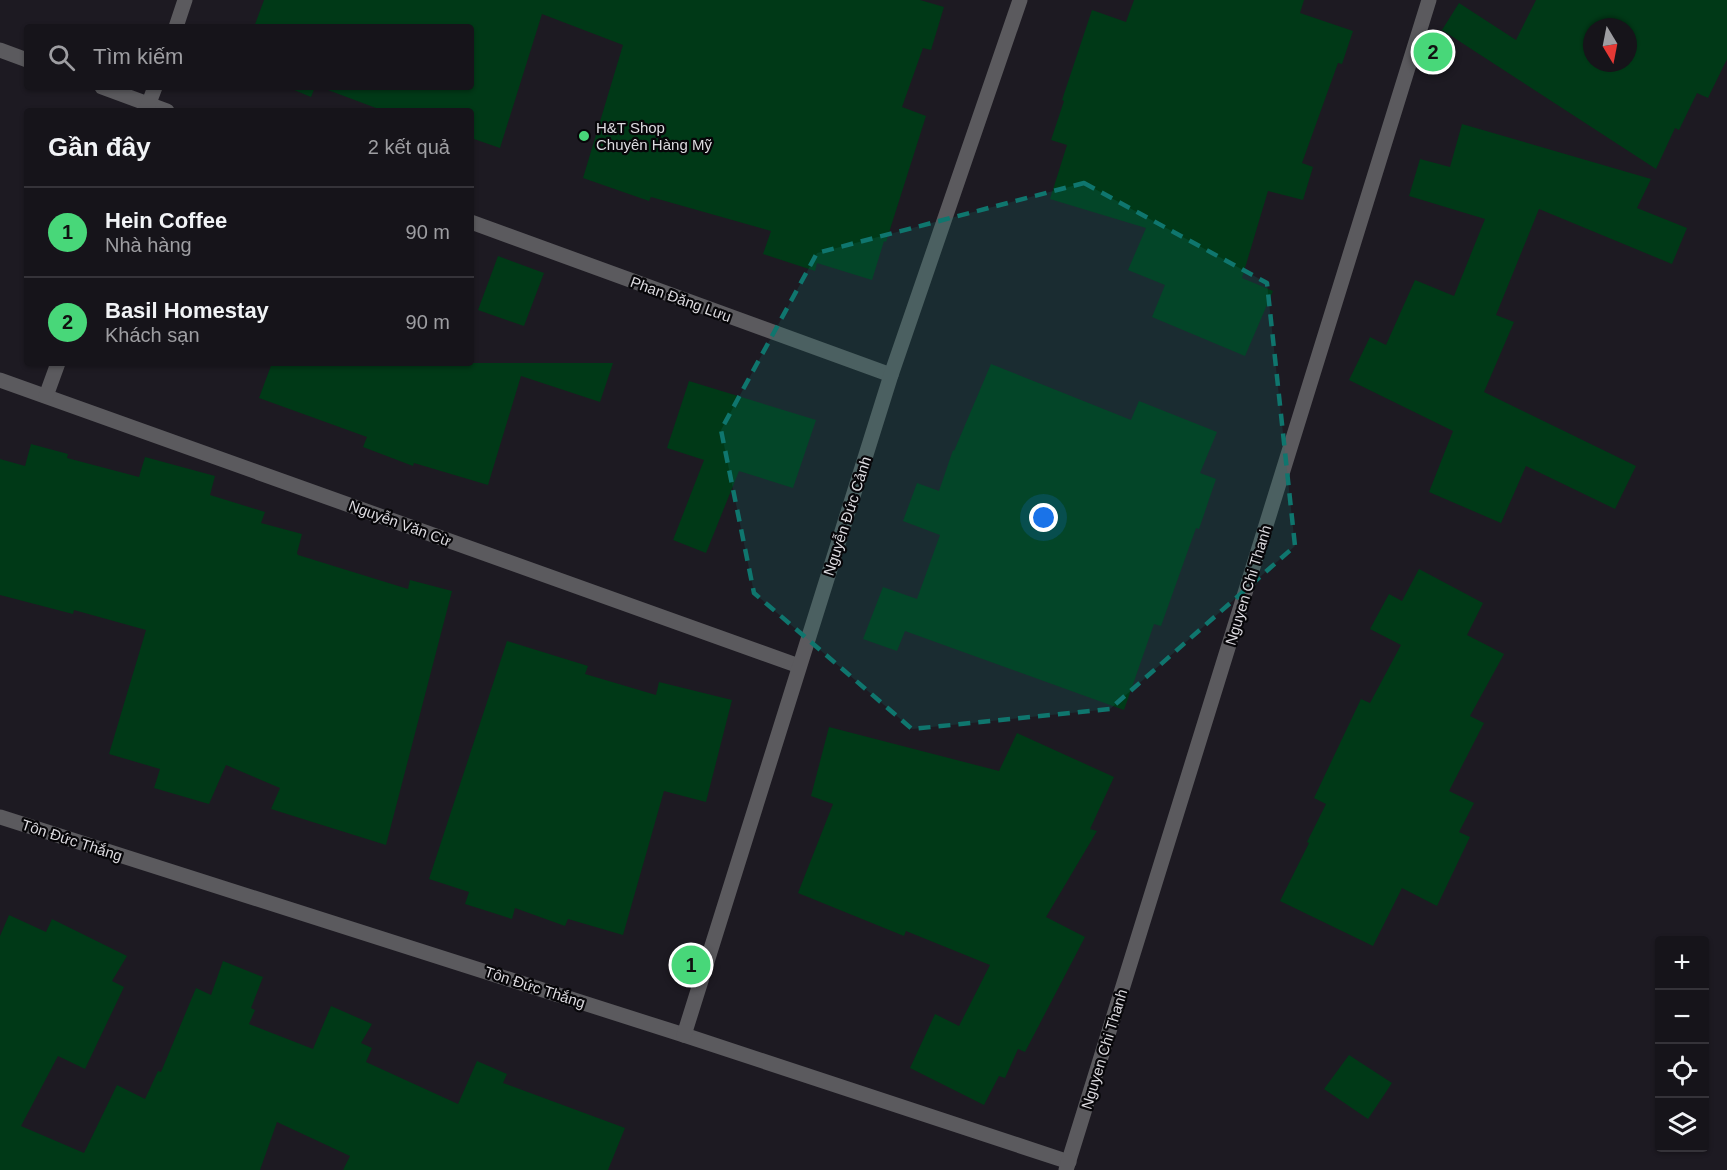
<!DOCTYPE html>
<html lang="vi">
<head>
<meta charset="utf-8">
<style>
	body { margin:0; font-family:Helvetica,sans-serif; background:#1f1d23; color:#f1f3f6 }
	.controls { position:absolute; right:18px; bottom:18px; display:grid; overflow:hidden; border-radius:6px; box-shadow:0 2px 4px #0004 }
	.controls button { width:54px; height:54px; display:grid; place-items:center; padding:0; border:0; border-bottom:2px solid #353339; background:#16141a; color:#f1f3f6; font:30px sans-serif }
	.compass { position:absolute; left:1583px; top:18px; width:54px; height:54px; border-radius:50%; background:#16141a; box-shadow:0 2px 4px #0004; rotate:170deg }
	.you { position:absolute; left:1044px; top:518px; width:21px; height:21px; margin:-15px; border:4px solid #fff; border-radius:50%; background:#1a73e8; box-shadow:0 0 0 9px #1a73e833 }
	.badge { display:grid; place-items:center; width:39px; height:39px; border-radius:50%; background:#48d779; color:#111; font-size:20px; font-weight:700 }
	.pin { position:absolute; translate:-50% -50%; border:3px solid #fff; box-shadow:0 2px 6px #0006 }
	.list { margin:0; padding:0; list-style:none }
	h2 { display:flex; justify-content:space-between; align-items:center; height:78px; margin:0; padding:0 24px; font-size:26px }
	h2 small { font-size:20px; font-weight:400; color:#9e9ea2 }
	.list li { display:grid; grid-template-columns:39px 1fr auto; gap:18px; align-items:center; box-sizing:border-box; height:90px; padding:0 24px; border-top:2px solid #353339 }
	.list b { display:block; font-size:22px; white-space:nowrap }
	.list p { margin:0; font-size:20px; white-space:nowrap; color:#9e9ea2 }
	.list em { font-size:20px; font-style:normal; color:#9e9ea2 }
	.icon { flex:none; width:33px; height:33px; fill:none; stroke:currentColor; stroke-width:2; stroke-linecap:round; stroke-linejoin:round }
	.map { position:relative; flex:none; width:1727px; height:1170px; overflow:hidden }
	.search { position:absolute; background:#16141a; box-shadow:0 2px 4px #0004; left:24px; top:24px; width:450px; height:66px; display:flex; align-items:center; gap:15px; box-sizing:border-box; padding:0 21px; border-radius:6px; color:#9e9ea2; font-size:22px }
	.panel { position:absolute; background:#16141a; box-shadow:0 2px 4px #0004; left:24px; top:108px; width:450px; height:258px; border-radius:6px }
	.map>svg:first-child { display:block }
	.building { fill:#003917; fill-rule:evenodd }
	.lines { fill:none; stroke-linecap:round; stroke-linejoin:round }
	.minor { stroke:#5b5a5e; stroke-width:15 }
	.marked { fill:#0f766e; fill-opacity:0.2; stroke:#0f766e; stroke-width:4.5; stroke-dasharray:12 8; stroke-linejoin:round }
	.poi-dot { fill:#48d779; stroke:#070609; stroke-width:2 }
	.labels { text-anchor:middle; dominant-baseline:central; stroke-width:4.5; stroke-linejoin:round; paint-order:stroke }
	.poi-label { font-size:15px; fill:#dcdadf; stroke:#070609; text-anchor:start }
	.street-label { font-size:15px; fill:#dcdadf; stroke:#070609 }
</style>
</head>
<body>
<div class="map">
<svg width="1727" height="1170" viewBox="0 0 1727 1170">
	<rect width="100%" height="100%" fill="#1d1a22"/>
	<g class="building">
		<polygon points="264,0 920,0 944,7 931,50 923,48 902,107 926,116 886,242 884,241 872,280 817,263 815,271 763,254 771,231 651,197 649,201 583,178 623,45 542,14 500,148 471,138 471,111 384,111 320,87 471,87 471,27 254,27"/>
		<polygon points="1134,0 1304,0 1300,13 1353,31 1342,64 1338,63 1302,163 1313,167 1303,200 1268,191 1242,278 1273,291 1245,356 1152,317 1165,285 1128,270 1146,228 1050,199 1067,145 1051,140 1064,101 1062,100 1092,10 1126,22"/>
		<path d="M 1536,0 L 1727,0 L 1727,59 L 1708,98 L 1697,93 L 1679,130 L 1675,128 L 1656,169 L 1442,30 L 1459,3 L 1516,40 ZM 1592,27 L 1628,27 L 1628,63 L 1592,63 Z"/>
		<polygon points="287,87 315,87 311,97"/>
		<polygon points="1462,124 1651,179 1637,208 1687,228 1672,264 1539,209 1496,315 1514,322 1484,392 1636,466 1615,509 1526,466 1501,523 1429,492 1453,431 1349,380 1370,337 1386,345 1415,280 1454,296 1485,219 1409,196 1420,159 1450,167"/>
		<polygon points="498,256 544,273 524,326 478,310"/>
		<polygon points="272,363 613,363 600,402 521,376 488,485 414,463 413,466 363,447 367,437 259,398"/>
		<polygon points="991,364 1131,420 1139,401 1217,432 1200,473 1216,479 1199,529 1196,528 1161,626 1154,624 1124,710 905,631 897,651 863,639 883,587 917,599 940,535 903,521 917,483 939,491 953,450 954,451"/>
		<polygon points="689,381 816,420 793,488 739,471 706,553 673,540 704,460 667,448"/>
		<polygon points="31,444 68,454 67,458 139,477 145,457 215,476 210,495 265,512 261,523 302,534 297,553 298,555 408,589 410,580 452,591 386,845 271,809 280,788 226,765 209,804 154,788 160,769 109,754 146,630 74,610 73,614 0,595 0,459 25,466"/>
		<polygon points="1419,569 1483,603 1467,635 1504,654 1470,716 1484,723 1449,791 1474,803 1459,832 1470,837 1437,906 1402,888 1373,946 1280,901 1309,843 1307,842 1326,804 1314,798 1361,699 1370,703 1401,645 1370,629 1389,594 1402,601"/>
		<polygon points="507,641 588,666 585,674 656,695 659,682 732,700 706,802 664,791 623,935 568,919 565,926 515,908 512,919 465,904 469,892 429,879"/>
		<polygon points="829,727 999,771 1017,733 1114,777 1090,829 1097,831 1046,917 1085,937 1025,1052 1018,1049 1005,1078 999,1076 984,1105 910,1068 935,1014 959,1026 990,965 906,931 904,936 798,893 833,804 811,796"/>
		<polygon points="9,915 46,932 52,919 127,956 112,981 124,987 85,1069 58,1056 21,1126 84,1153 117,1085 145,1099 158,1071 161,1072 196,988 211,995 223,961 263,977 251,1008 255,1010 249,1024 313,1049 331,1006 372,1024 361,1043 372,1048 366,1062 458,1104 477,1061 507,1074 503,1083 625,1128 608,1170 343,1170 350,1156 277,1122 260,1170 0,1170 0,936"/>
		<polygon points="1349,1055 1392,1083 1368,1119 1324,1089"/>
	</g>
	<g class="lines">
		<g class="minor">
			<polyline points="176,27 185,0"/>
			<polyline points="0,50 27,60"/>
			<polyline points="102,87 167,111"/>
			<polyline points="146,111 155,87"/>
			<polyline points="471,222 891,375"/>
			<polyline points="0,380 799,666"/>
			<polyline points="46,396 58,363"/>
			<polyline points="0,817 684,1035 1069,1162"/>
			<polyline points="684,1035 891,375 1020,0"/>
			<polyline points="1066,1170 1429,0"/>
		</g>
	</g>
	<path class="marked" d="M 1084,183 L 1267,283 L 1295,546 L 1110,709 L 912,729 L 754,593 L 721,430 L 817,253 Z"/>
	<circle class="poi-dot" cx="584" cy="136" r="6"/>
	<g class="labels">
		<g class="poi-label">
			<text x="596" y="127">H&amp;T Shop<tspan x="596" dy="17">Chuyên Hàng Mỹ</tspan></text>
		</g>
		<g class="street-label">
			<text transform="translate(681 299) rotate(20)">Phan Đăng Lưu</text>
			<text transform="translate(847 516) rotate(-72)">Nguyễn Đức Cảnh</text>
			<text transform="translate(400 523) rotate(20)">Nguyễn Văn Cừ</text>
			<text transform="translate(1248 585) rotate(-73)">Nguyen Chi Thanh</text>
			<text transform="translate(72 840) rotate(18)">Tôn Đức Thắng</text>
			<text transform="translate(535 987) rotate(18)">Tôn Đức Thắng</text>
			<text transform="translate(1104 1049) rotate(-73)">Nguyen Chi Thanh</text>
		</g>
	</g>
</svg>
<div class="controls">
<button>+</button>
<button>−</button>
<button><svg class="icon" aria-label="locate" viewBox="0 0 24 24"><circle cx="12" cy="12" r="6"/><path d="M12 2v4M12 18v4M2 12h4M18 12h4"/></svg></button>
<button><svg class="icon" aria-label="layers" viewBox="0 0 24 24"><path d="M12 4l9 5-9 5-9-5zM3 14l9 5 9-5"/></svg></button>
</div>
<svg class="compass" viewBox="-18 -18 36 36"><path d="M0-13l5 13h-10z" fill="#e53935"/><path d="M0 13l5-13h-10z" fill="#9e9ea2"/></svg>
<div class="you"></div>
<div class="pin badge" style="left:691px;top:965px">1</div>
<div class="pin badge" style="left:1433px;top:52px">2</div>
<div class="search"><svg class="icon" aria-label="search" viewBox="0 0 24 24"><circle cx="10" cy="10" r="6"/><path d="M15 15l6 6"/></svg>Tìm kiếm</div>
<section class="panel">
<h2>Gần đây<small>2 kết quả</small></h2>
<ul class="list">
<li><span class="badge">1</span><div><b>Hein Coffee</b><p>Nhà hàng</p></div><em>90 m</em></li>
<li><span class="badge">2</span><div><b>Basil Homestay</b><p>Khách sạn</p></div><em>90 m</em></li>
</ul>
</section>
</div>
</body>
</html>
